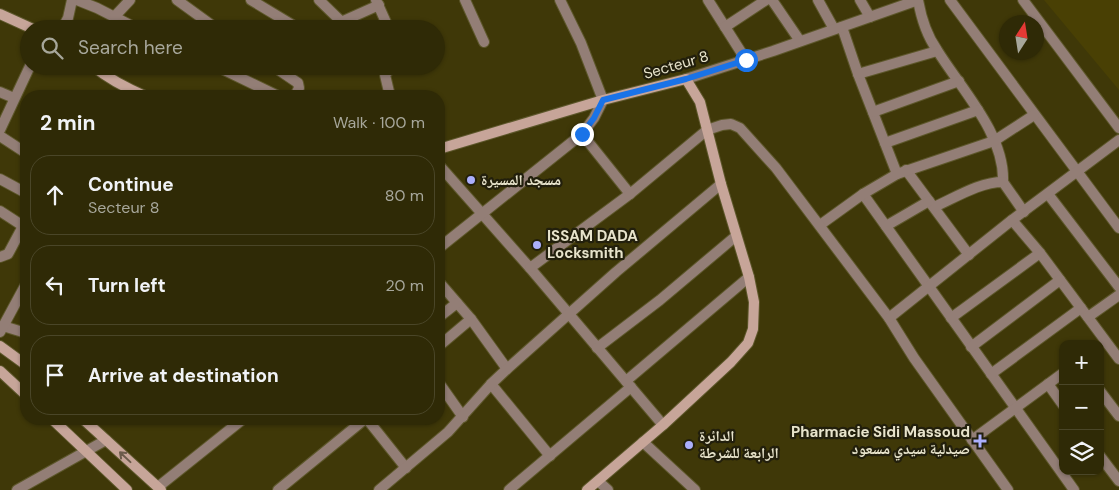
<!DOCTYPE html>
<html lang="en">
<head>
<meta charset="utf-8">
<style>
	body { margin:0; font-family:"DM Sans","Noto Naskh Arabic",sans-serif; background:#373210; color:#f1f3f6 }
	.controls { position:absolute; right:15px; bottom:15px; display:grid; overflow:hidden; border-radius:10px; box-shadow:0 1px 4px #0004 }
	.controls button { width:45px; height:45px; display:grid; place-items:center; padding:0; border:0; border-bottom:1px solid #4a4628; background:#2f2a06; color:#f1f3f6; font:25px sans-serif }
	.compass { position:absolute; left:999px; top:15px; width:45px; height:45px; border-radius:50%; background:#2f2a06; box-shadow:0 1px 4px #0004; rotate:12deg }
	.stop { position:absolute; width:15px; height:15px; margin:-11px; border:4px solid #1a73e8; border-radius:50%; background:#fff }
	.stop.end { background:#1a73e8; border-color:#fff; box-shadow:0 1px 5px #0008 }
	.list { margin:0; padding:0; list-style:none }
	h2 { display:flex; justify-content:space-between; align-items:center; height:65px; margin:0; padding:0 20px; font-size:21px }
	h2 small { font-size:16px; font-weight:400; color:#a7a79b }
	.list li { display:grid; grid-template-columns:32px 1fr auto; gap:15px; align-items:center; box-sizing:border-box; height:80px; margin:0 10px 10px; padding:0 10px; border:1px solid #4a4628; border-radius:20px }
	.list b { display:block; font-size:19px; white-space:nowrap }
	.list p { margin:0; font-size:16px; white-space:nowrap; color:#a7a79b }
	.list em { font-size:16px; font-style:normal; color:#a7a79b }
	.icon { flex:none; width:28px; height:28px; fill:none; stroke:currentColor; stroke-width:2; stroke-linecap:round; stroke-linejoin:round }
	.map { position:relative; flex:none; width:1119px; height:490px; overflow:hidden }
	.search { position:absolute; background:#2f2a06; box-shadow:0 1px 4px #0004; left:20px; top:20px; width:425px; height:55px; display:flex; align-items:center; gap:12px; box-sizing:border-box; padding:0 18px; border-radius:28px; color:#a7a79b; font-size:19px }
	.panel { position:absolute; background:#2f2a06; box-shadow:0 1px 4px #0004; left:20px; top:90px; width:425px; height:335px; border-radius:20px }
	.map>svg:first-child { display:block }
	.built { fill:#494004 }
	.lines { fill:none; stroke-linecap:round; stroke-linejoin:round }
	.street-casing { stroke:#5d572b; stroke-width:12 }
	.secondary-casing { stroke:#5d572b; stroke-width:12 }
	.street { stroke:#937e76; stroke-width:10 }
	.secondary { stroke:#c7a599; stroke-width:10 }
	.oneway { stroke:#6c5b4b }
	.route { stroke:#1a73e8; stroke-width:6 }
	.poi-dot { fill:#abaffb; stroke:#221f0c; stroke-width:2 }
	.labels { text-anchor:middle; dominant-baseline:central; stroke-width:4.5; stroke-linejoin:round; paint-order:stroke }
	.street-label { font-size:15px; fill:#e7e3cb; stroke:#221f0c }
	.poi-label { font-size:15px; font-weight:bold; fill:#e7e3cb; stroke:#221f0c; text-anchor:start }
</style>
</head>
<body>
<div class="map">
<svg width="1119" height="490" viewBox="0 0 1119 490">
	<rect width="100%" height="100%" fill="#3f3808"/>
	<polygon class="built" points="1044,0 1119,0 1119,90"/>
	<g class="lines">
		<defs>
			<g id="street">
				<polyline points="77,0 97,8 138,29"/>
				<polyline points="177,0 217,29"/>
				<polyline points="251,0 299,29"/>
				<polyline points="319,0 349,29"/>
				<polyline points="376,0 389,29"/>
				<polyline points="465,0 484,42"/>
				<polyline points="708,0 746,60"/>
				<polyline points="772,0 800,41"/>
				<polyline points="818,0 834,29"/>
				<polyline points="860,0 870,17"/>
				<path d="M 918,0 C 921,17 927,36 937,50 C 961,89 1005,134 1003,182"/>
				<polyline points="950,0 1119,228"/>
				<polyline points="1023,0 1119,128"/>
				<polyline points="115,16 130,0"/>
				<polyline points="341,22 379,5"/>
				<polyline points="725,27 766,0"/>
				<polyline points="842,27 858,74 897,174"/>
				<polyline points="62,29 68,18 72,0"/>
				<polyline points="216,66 278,96"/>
				<polyline points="273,66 298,83 299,88 295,96"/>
				<polyline points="858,74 937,51"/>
				<polyline points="686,79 773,51 918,0"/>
				<polyline points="0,92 14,98"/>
				<polyline points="390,96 385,75 389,70 403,66"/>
				<polyline points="873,112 959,81"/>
				<polyline points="0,130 30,66"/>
				<polyline points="582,134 630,194"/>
				<polyline points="0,136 26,153"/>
				<polyline points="885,143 978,110"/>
				<polyline points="439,165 530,268 663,425"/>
				<polyline points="906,170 969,255"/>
				<polyline points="0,179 26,193"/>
				<polyline points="863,194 1074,490"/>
				<polyline points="1048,194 1119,287"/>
				<path d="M 934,207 C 955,198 979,182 1003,182 L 1024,212"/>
				<polyline points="0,211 20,224 22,228 8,254 0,257"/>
				<polyline points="1012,220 1040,253 1119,359"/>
				<polyline points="820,225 863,194 897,174 994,141 1034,115"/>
				<polyline points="886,226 929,201"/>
				<polyline points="439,248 582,134 594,118 603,100 581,43 560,0"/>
				<polyline points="530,268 630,194 707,130 722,125 731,124 740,128 776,168 889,318 914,358 1008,490"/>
				<polyline points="439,282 471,319 507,369"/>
				<polyline points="439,317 457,303"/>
				<polyline points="1088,317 1119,295"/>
				<polyline points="889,318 1012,220 1119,140"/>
				<polyline points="951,318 1040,253"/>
				<polyline points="3,326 26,333"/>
				<polyline points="0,332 26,284"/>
				<polyline points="439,346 471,319"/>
				<polyline points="971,347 1060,280"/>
				<polyline points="597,348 660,300 736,236"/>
				<polyline points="991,374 1081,308"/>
				<polyline points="626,381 749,277"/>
				<polyline points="439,383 463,417"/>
				<polyline points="491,384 550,456"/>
				<polyline points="1048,384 1063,405"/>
				<polyline points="1100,391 1119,416"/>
				<polyline points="367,419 406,468"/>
				<polyline points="972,440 1063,373"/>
				<polyline points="643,442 695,490"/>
				<polyline points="1100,456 1119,481"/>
				<polyline points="598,481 608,490"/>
				<polyline points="158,487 243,419"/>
				<polyline points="17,490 106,440"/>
				<polyline points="278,490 365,419"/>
				<polyline points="379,490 448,432 491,384 507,369 616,272 721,184"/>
				<polyline points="509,490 631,387"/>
			</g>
			<g id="secondary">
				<polyline points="0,14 33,29"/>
				<path d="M 93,66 C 109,79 126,88 145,96"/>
				<polyline points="439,149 603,100 686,79 700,102 721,184 749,277 754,302 753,329 748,343 731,362 663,425 587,490"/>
				<polyline points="0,346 26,365"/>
				<polyline points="0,371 26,395"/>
				<polyline points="52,419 127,490"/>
				<polyline points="83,419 161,490"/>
			</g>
		</defs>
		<use href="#street" class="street-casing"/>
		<use href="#secondary" class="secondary-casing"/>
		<use href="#street" class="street"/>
		<use href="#secondary" class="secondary"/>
	</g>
	<defs><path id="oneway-shaft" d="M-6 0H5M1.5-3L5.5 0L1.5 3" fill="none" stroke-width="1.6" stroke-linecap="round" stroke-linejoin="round" transform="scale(1.25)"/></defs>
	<use class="oneway" href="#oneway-shaft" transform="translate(125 457) rotate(-137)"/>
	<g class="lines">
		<polyline class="route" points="582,134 594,118 603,100 686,79 746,60"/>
	</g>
	<g class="poi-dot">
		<circle cx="471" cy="180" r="5"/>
		<circle cx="537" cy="245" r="5"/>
		<path d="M977.5 433.5h5v5h5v5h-5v5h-5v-5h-5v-5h5z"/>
		<circle cx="689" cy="445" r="5"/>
	</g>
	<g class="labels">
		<g class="street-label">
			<text transform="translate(676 65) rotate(-16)">Secteur 8</text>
		</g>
		<g class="poi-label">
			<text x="481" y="180">مسجد المسيرة</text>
			<text x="547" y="236">ISSAM DADA<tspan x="547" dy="17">Locksmith</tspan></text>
			<text x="970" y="432" text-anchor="end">Pharmacie Sidi Massoud<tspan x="970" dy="17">صيدلية سيدي مسعود</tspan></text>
			<text x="699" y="436">الدائرة<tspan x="699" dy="17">الرابعة للشرطة</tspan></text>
		</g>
	</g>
</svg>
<div class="controls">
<button>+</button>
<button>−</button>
<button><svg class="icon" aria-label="layers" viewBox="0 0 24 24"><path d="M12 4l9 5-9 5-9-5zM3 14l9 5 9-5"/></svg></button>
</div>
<svg class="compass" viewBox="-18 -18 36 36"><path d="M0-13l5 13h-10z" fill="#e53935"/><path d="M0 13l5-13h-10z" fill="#a7a79b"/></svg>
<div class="stop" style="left:746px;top:60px"></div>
<div class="stop end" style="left:582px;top:134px"></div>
<div class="search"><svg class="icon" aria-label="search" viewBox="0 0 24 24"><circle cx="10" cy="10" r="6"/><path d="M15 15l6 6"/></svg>Search here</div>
<section class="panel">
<h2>2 min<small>Walk · 100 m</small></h2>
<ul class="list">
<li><svg class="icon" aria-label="ahead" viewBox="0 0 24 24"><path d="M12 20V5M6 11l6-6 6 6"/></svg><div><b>Continue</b><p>Secteur 8</p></div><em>80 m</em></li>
<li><svg class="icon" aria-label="left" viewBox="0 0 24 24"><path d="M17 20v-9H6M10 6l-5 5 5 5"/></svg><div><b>Turn left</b></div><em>20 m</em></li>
<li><svg class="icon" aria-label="arrive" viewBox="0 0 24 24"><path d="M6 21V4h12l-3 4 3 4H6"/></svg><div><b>Arrive at destination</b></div></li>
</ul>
</section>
</div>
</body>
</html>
